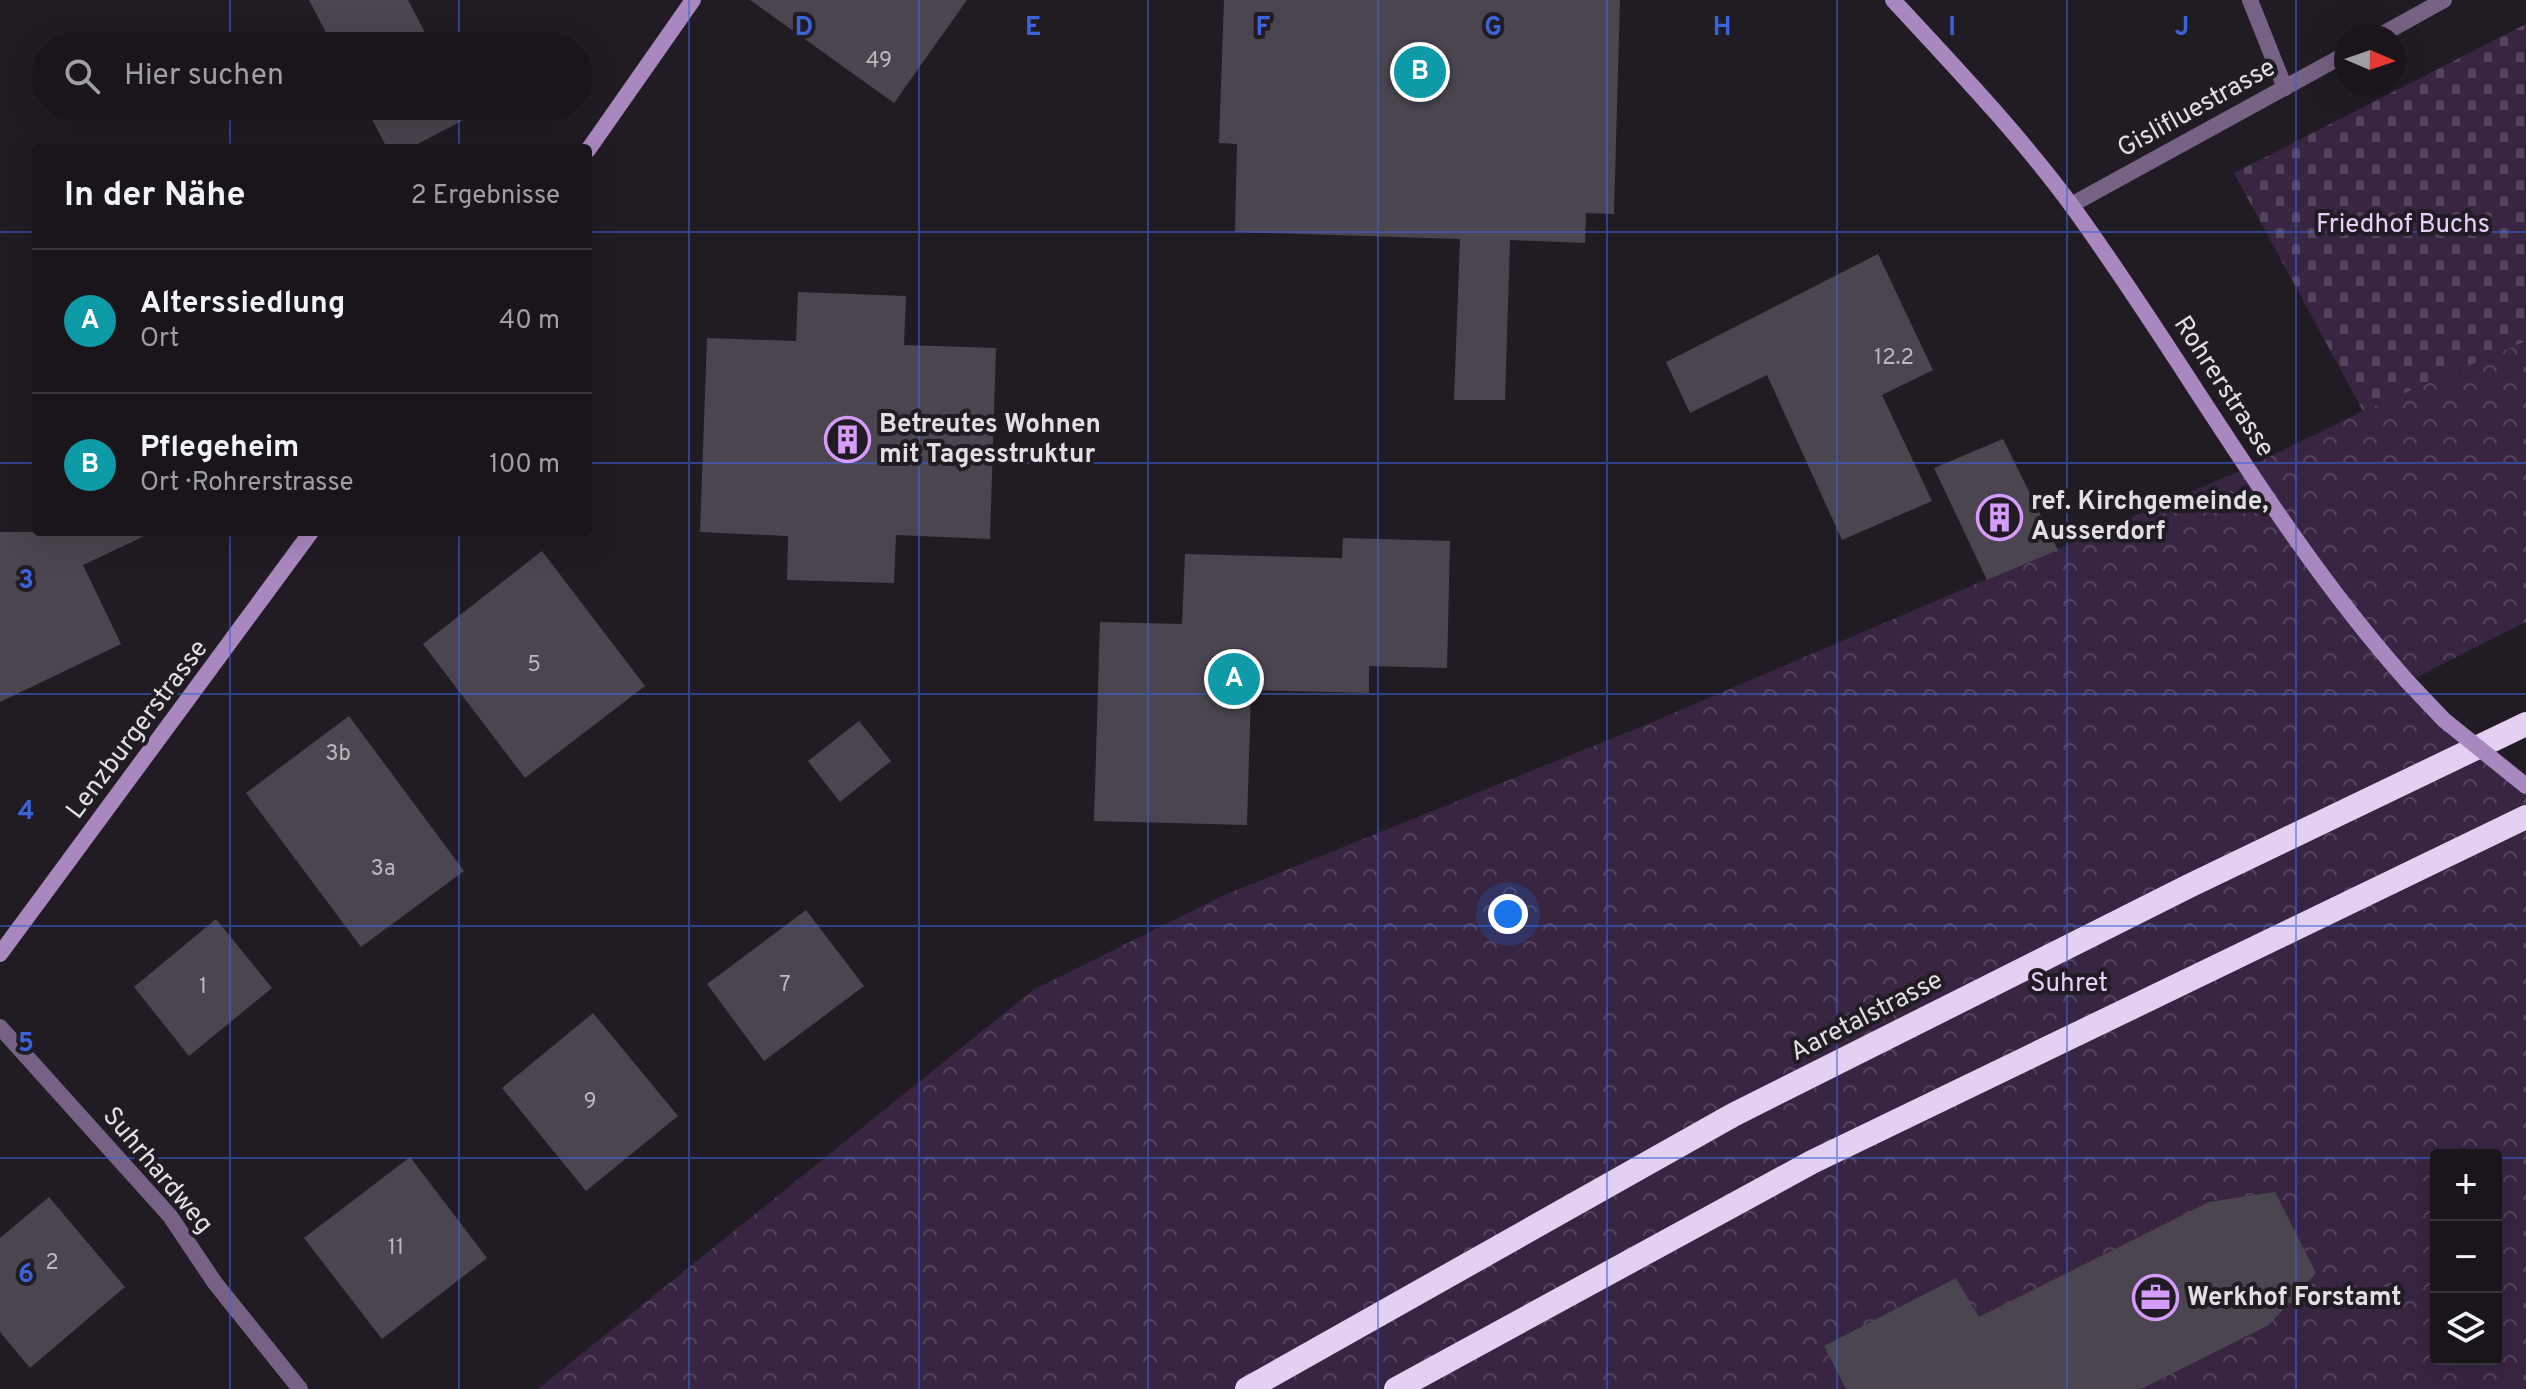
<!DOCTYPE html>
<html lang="de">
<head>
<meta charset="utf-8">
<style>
	body { margin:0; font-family:Overpass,sans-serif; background:#221e24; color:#f1f3f6 }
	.controls { position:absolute; right:24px; bottom:24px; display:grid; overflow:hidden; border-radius:8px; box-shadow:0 8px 32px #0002 }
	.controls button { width:72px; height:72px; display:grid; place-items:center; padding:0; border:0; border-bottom:2px solid #37343a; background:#19151b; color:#f1f3f6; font:40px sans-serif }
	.compass { position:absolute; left:2334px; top:24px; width:72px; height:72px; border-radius:50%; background:#19151b; box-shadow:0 8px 32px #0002; rotate:92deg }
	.you { position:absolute; left:1508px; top:914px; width:28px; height:28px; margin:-20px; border:6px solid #fff; border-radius:50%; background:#1a73e8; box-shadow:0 0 0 12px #1a73e833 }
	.badge { display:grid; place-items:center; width:52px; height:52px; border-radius:50%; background:#2563eb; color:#fff; font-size:26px; font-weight:700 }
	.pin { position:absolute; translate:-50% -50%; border:4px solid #fff; box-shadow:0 2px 8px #0006 }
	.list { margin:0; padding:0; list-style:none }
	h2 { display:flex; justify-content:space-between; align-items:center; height:104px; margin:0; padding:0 32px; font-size:34px }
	h2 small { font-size:26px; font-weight:400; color:#9f9fa3 }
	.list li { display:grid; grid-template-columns:52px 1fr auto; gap:24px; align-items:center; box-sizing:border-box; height:144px; padding:0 32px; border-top:2px solid #37343a }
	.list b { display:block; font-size:30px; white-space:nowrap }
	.list p { margin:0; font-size:26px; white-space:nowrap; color:#9f9fa3 }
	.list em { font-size:26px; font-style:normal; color:#9f9fa3 }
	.icon { flex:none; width:44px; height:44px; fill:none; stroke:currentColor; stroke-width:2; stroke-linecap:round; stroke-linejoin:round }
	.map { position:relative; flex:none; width:2526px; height:1389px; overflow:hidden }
	.search { position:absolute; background:#19151b; box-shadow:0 8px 32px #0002; left:32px; top:32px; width:560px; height:88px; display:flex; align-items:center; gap:20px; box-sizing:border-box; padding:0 28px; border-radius:44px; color:#9f9fa3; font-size:30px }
	.panel { position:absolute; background:#19151b; box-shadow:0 8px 32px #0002; left:32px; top:144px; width:560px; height:392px; border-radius:8px }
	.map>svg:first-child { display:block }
	.forest { fill:url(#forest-crowns); fill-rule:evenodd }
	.cemetery { fill:url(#cemetery-stones) }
	.building { fill:#4a454e }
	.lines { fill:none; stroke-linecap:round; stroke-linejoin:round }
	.minor { stroke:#766284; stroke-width:16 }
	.secondary { stroke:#a988c0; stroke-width:16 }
	.motorway { stroke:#e4d0f3; stroke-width:24 }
	.secondary-bridge { stroke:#a988c0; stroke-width:16 }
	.grid { fill:none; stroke:#3b64da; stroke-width:2; stroke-opacity:0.55 }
	.labels { text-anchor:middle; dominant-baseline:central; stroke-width:8; stroke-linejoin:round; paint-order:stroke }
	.number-label { font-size:22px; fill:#bcb8be }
	.street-label { font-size:26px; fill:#e2dfe4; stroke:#211c24 }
	.park-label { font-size:26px; fill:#e7d0f8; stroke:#211c24 }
	.poi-label { font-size:26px; font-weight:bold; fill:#e2dfe4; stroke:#211c24; text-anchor:start }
	.grid-label { font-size:26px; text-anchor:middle; font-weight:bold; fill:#3b64da; stroke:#211c24; stroke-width:8; stroke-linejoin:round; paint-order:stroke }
</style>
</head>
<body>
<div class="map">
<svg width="2526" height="1389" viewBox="0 0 2526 1389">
	<defs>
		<pattern id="forest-crowns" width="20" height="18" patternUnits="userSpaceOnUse" patternTransform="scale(2)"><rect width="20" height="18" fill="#372542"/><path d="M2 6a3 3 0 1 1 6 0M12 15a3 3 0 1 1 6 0" fill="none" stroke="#54445d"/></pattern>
		<pattern id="cemetery-stones" width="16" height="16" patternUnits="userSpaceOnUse" patternTransform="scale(2)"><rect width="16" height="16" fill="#372542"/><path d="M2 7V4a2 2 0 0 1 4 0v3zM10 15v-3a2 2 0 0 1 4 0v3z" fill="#54445d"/></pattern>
	</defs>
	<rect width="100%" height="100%" fill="#211c24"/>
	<path class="forest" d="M 2526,341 L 2526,622 L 2407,682 L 2526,774 L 2526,1389 L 538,1389 L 1033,990 L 1224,895 L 1643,726 L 2247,468 L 2363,411 ZM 2436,1155 L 2496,1155 L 2496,1359 L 2436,1359 Z"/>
	<polygon class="cemetery" points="2526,24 2526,341 2363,411 2234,173"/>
	<g class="building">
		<polygon points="309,0 408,0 432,46 333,46"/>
		<polygon points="750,0 967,0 894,103"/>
		<polygon points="1224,0 1620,0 1614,214 1586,213 1585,243 1510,240 1505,400 1454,400 1460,239 1235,232 1237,144 1219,143"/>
		<polygon points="365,106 463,106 469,117 410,148 387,148"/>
		<polygon points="1878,254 1933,370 1882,395 1932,501 1842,540 1767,375 1690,413 1666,362"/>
		<polygon points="798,292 906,296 904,345 996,348 990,539 896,535 894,583 787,580 788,536 700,532 707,338 796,341"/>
		<polygon points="2003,439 2058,550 1987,580 1934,468"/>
		<polygon points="0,532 153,532 83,565 121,644 0,702"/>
		<polygon points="1343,538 1450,541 1447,668 1369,666 1369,693 1251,690 1247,825 1094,821 1100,622 1182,624 1185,554 1342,558"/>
		<polygon points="542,551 645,686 525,778 423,644"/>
		<polygon points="349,716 464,871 361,947 246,793"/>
		<polygon points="859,721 891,761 840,802 808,761"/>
		<polygon points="806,910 864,986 764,1061 707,984"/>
		<polygon points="216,919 272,988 189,1056 134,987"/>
		<polygon points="593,1013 678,1116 586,1191 502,1088"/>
		<polygon points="410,1157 487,1258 382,1339 304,1238"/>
		<polygon points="2275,1192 2316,1273 2269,1325 2141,1389 1846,1389 1824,1346 1956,1278 1979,1317 2209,1202"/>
		<polygon points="49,1197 125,1287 30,1368 0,1332 0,1238"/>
	</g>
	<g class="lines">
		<g class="minor">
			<polyline points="2250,0 2285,88"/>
			<polyline points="2379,36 2444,0"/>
			<polyline points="2071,205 2346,54"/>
			<polyline points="0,1027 170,1216 215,1283 300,1389"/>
		</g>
		<g class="secondary">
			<path d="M 1893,0 C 1955,67 2018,133 2072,206 C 2186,363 2278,536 2407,681"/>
			<polyline points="588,150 693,0"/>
			<polyline points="0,954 311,532"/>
		</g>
		<g class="motorway">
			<polyline points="1247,1389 1733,1115 2189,886 2526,724"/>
			<polyline points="1396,1389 1812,1162 2526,817"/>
		</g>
		<polyline class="secondary-bridge" points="2407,681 2444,720 2526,786"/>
	</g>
	<path class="grid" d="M 230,0 L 230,46M 459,0 L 459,46M 689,0 L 689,1389M 919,0 L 919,1389M 1148,0 L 1148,1389M 1378,0 L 1378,1389M 1607,0 L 1607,1389M 1837,0 L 1837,1389M 2067,0 L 2067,1389M 2296,0 L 2296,1389M 230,106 L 230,148M 459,106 L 459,148M 0,232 L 36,232M 588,232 L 2526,232M 0,463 L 36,463M 588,463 L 2526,463M 230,532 L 230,1389M 459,532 L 459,1389M 0,694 L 2526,694M 0,926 L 2526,926M 0,1158 L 2436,1158M 2496,1158 L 2526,1158"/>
	<defs>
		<symbol id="building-ring" viewBox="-11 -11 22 22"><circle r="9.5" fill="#211c24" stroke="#d59cfb" stroke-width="1.5"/><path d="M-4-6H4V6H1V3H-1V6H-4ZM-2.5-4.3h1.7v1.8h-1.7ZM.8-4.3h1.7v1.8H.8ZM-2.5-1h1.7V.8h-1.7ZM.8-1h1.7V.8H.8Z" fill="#d59cfb"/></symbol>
		<symbol id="office-ring" viewBox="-11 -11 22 22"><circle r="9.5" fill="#211c24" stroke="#d59cfb" stroke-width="1.5"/><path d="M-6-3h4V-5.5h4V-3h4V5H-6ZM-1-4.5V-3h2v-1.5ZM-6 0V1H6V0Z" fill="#d59cfb"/></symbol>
	</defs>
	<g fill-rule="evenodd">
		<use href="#building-ring" x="822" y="414" width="51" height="51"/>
		<use href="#building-ring" x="1974" y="492" width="51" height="51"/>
		<use href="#office-ring" x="2130" y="1272" width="51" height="51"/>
	</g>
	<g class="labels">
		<g class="number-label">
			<text x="879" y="61">49</text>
			<text x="1894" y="358">12.2</text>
			<text x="534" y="665">5</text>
			<text x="338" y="754">3b</text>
			<text x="383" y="869">3a</text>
			<text x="785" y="985">7</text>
			<text x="203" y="987">1</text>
			<text x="590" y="1102">9</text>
			<text x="396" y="1248">11</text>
			<text x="52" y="1263">2</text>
		</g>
		<g class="street-label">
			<text transform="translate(2197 109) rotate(-29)">Gislifluestrasse</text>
			<text transform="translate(2223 387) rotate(57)">Rohrerstrasse</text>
			<text transform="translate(138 730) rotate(-53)">Lenzburgerstrasse</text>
			<text transform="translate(1867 1017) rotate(-27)">Aaretalstrasse</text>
			<text transform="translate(157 1171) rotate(50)">Suhrhardweg</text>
		</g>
		<g class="park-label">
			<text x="2403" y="225">Friedhof Buchs</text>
			<text x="2069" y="984">Suhret</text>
		</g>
		<g class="poi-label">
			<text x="879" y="425">Betreutes Wohnen<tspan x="879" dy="30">mit Tagesstruktur</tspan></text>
			<text x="2031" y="502">ref. Kirchgemeinde,<tspan x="2031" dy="30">Ausserdorf</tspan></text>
			<text x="2187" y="1298">Werkhof Forstamt</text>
		</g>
	</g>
	<g class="grid-label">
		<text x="804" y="35">D</text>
		<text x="1033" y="35">E</text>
		<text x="1263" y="35">F</text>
		<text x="1493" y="35">G</text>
		<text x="1722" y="35">H</text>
		<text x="1952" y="35">I</text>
		<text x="2182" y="35">J</text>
		<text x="26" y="588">3</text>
		<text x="26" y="819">4</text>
		<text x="26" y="1051">5</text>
		<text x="26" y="1282">6</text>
	</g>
</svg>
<div class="controls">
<button>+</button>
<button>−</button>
<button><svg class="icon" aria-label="layers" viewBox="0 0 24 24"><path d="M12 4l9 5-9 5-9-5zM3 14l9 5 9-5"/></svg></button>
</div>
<svg class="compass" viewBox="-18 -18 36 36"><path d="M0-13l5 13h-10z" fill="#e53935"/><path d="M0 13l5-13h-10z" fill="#9f9fa3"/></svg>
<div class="you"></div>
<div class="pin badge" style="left:1234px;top:679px;background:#0f9aa8">A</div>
<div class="pin badge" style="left:1420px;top:72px;background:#0f9aa8">B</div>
<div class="search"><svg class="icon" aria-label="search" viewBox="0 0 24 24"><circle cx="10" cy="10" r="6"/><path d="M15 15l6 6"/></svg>Hier suchen</div>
<section class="panel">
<h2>In der Nähe<small>2 Ergebnisse</small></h2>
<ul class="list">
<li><span class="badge" style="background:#0f9aa8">A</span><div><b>Alterssiedlung</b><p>Ort</p></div><em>40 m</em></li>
<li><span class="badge" style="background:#0f9aa8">B</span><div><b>Pflegeheim</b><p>Ort · Rohrerstrasse</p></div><em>100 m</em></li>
</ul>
</section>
</div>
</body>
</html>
